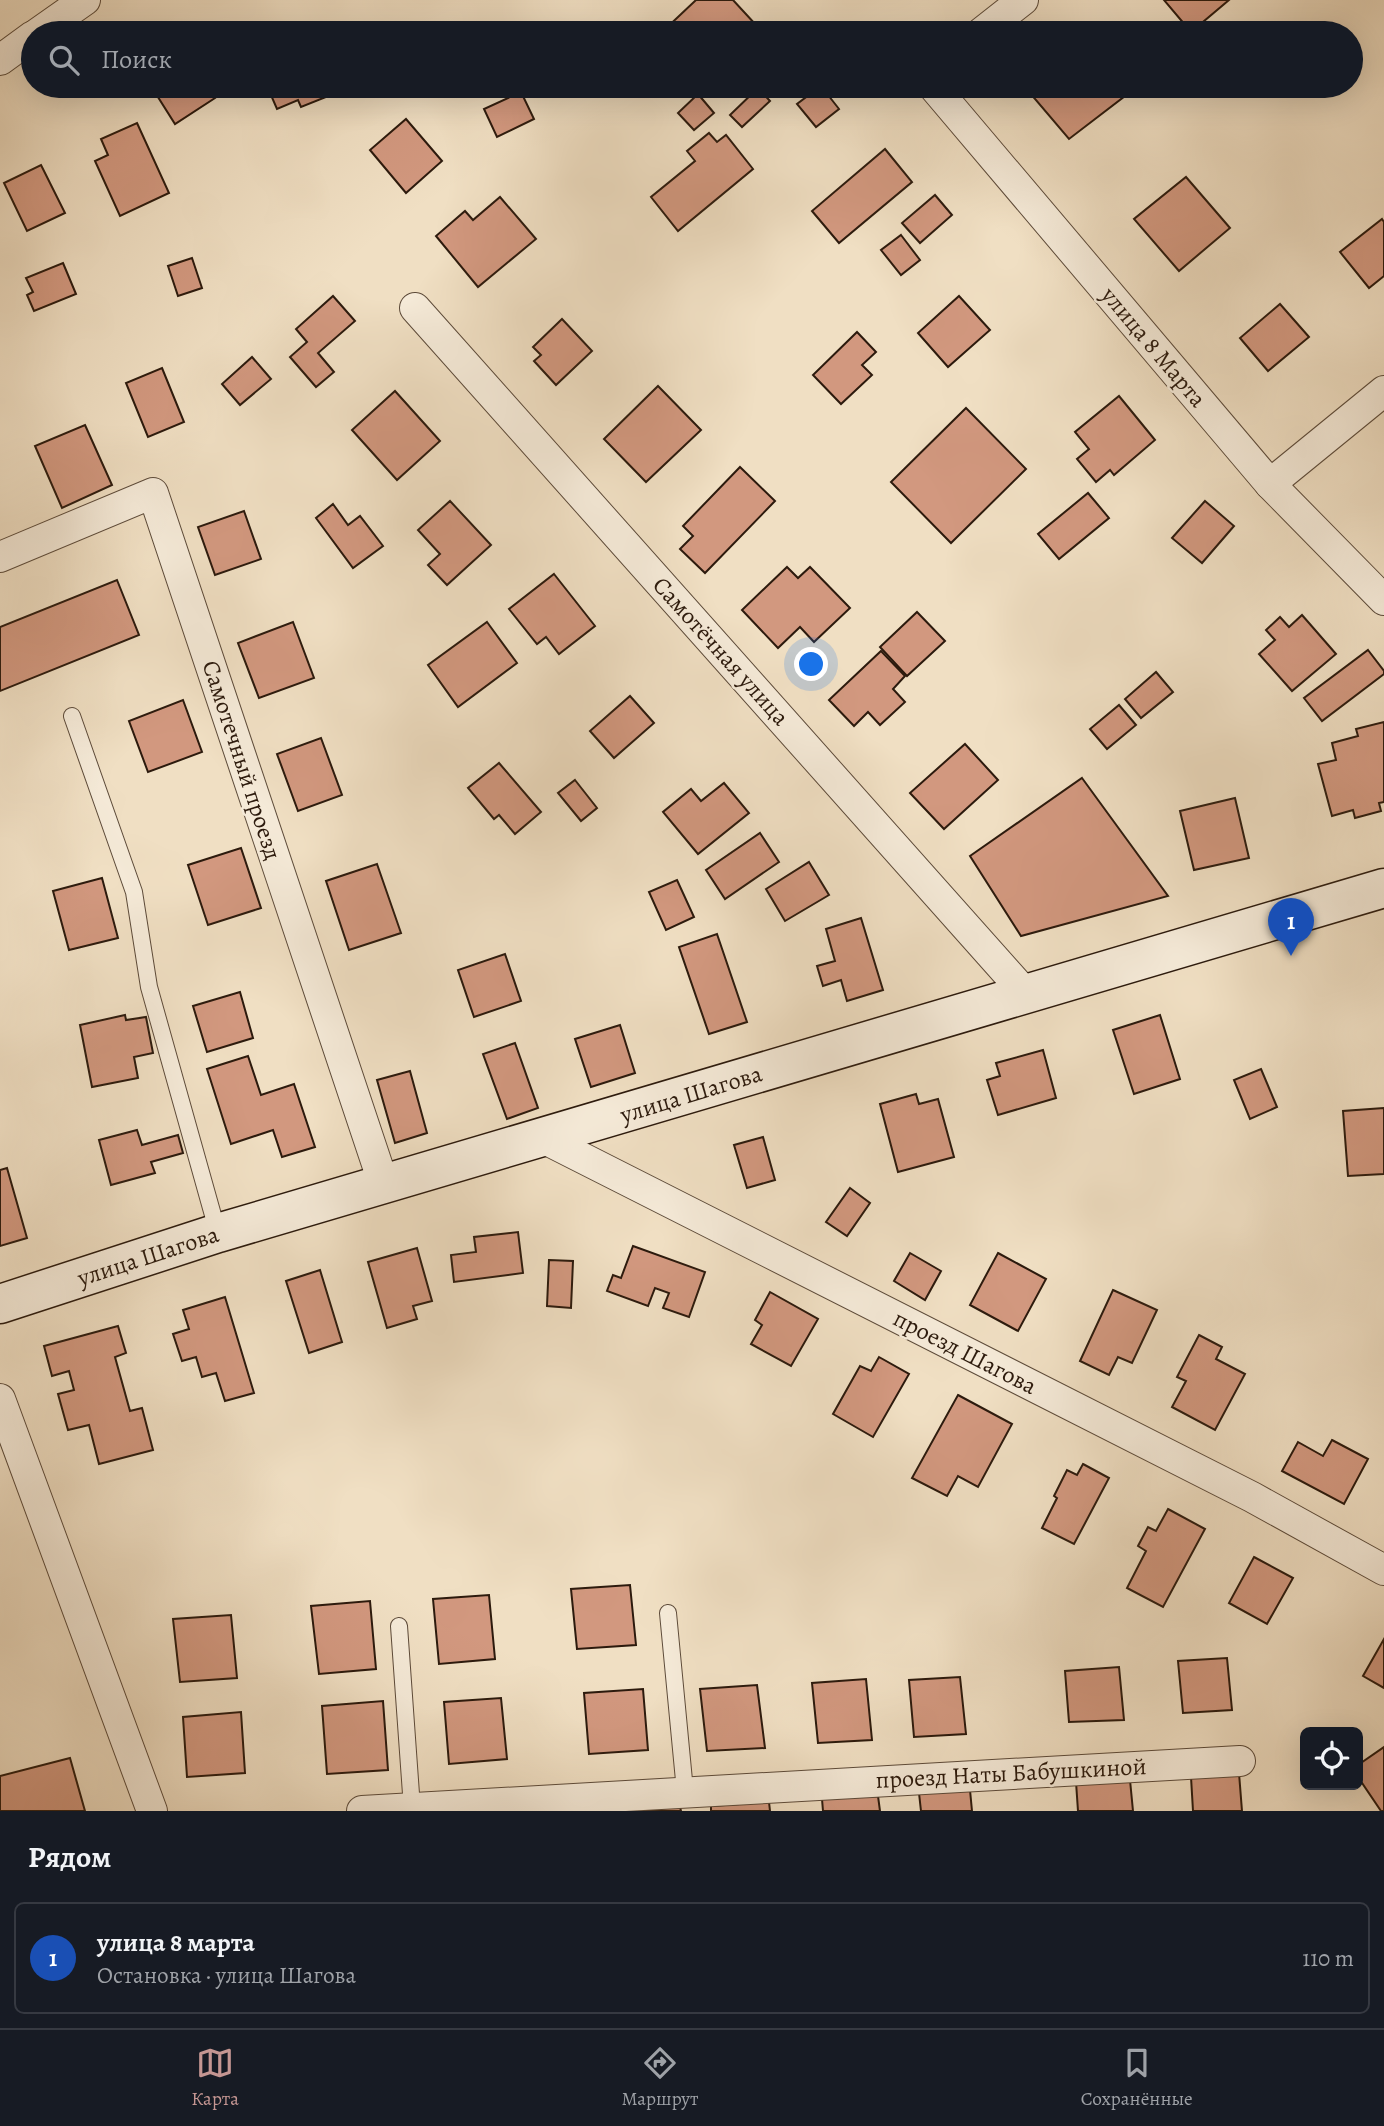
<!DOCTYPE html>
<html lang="ru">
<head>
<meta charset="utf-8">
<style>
	body { margin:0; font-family:Alegreya,serif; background:#242831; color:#f1f3f6 }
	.controls { position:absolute; right:21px; bottom:21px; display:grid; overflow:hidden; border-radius:10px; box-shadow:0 7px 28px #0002 }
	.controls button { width:63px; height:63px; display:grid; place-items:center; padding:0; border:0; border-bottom:2px solid #363941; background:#171b24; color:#f1f3f6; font:35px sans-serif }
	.you { position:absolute; left:812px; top:665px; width:24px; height:24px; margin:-18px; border:5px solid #fff; border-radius:50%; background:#1a73e8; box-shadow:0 0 0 10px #1a73e833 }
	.badge { display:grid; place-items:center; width:46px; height:46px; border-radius:50%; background:#c59692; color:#fff; font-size:23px; font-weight:700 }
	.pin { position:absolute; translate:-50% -58px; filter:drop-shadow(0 2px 4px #0008) }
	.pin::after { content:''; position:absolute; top:37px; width:24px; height:21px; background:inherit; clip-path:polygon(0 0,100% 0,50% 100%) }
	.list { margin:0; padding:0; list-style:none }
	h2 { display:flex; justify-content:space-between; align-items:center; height:91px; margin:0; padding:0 28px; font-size:30px }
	h2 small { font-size:23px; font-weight:400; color:#9ea1a6 }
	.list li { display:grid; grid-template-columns:46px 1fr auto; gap:21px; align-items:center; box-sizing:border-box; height:112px; margin:0 14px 14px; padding:0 14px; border:2px solid #363941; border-radius:10px }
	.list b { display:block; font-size:26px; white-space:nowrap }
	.list p { margin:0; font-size:23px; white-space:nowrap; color:#9ea1a6 }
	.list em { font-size:23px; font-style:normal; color:#9ea1a6 }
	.icon { flex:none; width:38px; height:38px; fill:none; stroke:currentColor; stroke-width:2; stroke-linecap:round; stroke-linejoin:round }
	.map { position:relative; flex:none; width:1384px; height:1811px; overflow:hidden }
	.search { position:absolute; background:#171b24; box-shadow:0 7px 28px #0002; left:21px; right:21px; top:21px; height:77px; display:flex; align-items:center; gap:18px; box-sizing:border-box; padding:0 24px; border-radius:38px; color:#9ea1a6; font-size:26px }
	.sheet { height:217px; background:#171b24 }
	nav { display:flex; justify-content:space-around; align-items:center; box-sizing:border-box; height:98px; border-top:2px solid #363941; background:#171b24; font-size:19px; color:#9ea1a6 }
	nav a { display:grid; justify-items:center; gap:4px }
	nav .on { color:#c59692 }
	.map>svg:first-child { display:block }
	.building { fill:#d2987f; stroke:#2c1a0d; stroke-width:2 }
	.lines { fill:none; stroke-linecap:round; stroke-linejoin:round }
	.service-casing { stroke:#5d4b3a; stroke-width:18 }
	.minor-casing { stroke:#5d4b3a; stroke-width:32 }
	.secondary-casing { stroke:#2c1a0d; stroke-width:41 }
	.service { stroke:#f5ead8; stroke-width:16 }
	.minor { stroke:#f5ead8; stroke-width:30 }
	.secondary { stroke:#f5ead8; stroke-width:38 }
	.labels { text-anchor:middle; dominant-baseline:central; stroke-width:5; stroke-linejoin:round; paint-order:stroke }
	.street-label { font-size:24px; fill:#2c1a0d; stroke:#f5ead8 }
</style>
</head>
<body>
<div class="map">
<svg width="1384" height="1811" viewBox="0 0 1384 1811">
	<rect width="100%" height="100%" fill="#f0dfc3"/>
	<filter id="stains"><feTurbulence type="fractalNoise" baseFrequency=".00286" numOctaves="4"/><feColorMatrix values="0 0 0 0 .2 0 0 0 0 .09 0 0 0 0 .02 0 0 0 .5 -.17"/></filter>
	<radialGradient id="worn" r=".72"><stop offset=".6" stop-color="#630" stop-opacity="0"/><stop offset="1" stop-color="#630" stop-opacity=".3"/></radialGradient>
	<g class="building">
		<polygon points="696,0 733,0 756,25 747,33 661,33"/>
		<polygon points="1164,0 1229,0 1191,32"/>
		<polygon points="308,24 312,33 284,33"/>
		<polygon points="151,86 207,86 215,98 175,124"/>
		<polygon points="267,86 333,86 336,93 301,107 298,100 277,109"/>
		<polygon points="821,86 839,109 816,127 797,104"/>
		<polygon points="1024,86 1117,86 1125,96 1069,139"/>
		<polygon points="758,88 770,101 742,127 730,115"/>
		<polygon points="521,92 534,119 497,137 484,109"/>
		<polygon points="698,94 714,113 694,130 678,113"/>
		<polygon points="406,119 442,161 406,193 370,150"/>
		<polygon points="137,123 169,193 120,216 95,161 108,155 101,139"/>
		<polygon points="709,133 717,142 726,135 753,169 678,231 651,197 695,161 687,151"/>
		<polygon points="885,149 912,182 839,243 812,211"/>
		<polygon points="41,165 65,213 27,231 4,183"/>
		<polygon points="1186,177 1230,228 1179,271 1134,219"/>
		<polygon points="935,195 952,215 920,243 902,223"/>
		<polygon points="500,197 536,239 478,287 436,236 465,211 473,220"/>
		<polygon points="1382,219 1384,222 1384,276 1369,288 1340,252"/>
		<polygon points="901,235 920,260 901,275 881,250"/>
		<polygon points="192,258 202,288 178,296 168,266"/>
		<polygon points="63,263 76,294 34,311 27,295 33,292 26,278"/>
		<polygon points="333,296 355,321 318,353 334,372 316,387 290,357 307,342 296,329"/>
		<polygon points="959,296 990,330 948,367 918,333"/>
		<polygon points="1280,304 1309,337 1268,371 1240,338"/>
		<polygon points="562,319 592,351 556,385 534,361 541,355 533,347"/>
		<polygon points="857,332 876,352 862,365 872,375 841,404 813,375"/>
		<polygon points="252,357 271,379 240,405 222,384"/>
		<polygon points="162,368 184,422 148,437 126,383"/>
		<polygon points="658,386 701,430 646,482 604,439"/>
		<polygon points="395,391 440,441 397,480 352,430"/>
		<polygon points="1119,396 1155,440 1114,475 1110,470 1096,482 1077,459 1089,449 1075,432"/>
		<polygon points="966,408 1026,469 951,543 891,482"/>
		<polygon points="85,425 112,485 62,508 35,446"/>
		<polygon points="740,467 775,501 705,573 680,549 693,536 683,526"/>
		<polygon points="1088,493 1109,518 1059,559 1038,534"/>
		<polygon points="450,501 491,545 447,585 428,565 440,554 418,530"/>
		<polygon points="1205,501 1234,526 1202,563 1172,538"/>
		<polygon points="333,504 348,525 360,516 383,546 353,568 316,518"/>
		<polygon points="244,511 261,559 215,575 198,527"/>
		<polygon points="787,567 798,578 810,567 850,608 814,642 800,627 778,648 742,610"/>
		<polygon points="554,574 595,626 559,654 546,637 537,644 509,609"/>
		<polygon points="117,580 139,635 0,691 0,627"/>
		<polygon points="917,612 945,641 907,676 880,647"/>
		<polygon points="1302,615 1336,654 1292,691 1259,654 1275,640 1266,630 1280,617 1289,627"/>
		<polygon points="293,622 314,678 259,698 238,643"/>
		<polygon points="487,622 517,663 458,707 428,665"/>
		<polygon points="1368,650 1384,671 1384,674 1322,721 1304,698"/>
		<polygon points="881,651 905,676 893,689 905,702 880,725 868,712 854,726 829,700"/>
		<polygon points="1156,672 1173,692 1141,718 1125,699"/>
		<polygon points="630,696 654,723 614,758 590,731"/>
		<polygon points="183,700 202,752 148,772 129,721"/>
		<polygon points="1119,705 1136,725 1107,749 1090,729"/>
		<polygon points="1384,722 1384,802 1379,803 1381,811 1355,818 1353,810 1332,816 1318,764 1336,760 1332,743 1358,736 1356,729"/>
		<polygon points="321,738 342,795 298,811 277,754"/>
		<polygon points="965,744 998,780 944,829 910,793"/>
		<polygon points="499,763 541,812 515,834 499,815 494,819 468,788"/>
		<polygon points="1082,778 1168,896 1021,936 970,856"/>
		<polygon points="575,780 597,808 581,821 558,793"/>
		<polygon points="724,783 749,813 698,854 663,812 691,789 701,801"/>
		<polygon points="1235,798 1249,858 1194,870 1180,811"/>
		<polygon points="760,833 779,862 725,899 706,870"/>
		<polygon points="241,848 261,908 208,925 188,865"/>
		<polygon points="809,862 829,895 785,921 766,889"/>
		<polygon points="377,864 401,933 349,950 326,881"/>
		<polygon points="102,878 118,938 69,950 53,891"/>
		<polygon points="677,880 694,917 666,930 649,892"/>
		<polygon points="861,918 883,990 847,1001 841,980 823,986 817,966 835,961 826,929"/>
		<polygon points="717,934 747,1022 709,1034 679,947"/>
		<polygon points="505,954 521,1001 474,1017 458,970"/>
		<polygon points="240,992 253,1038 207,1052 193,1006"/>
		<polygon points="125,1015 126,1020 146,1017 153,1053 134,1057 138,1078 92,1087 80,1025"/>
		<polygon points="1160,1015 1180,1079 1134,1094 1113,1030"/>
		<polygon points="620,1025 635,1073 591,1087 575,1039"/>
		<polygon points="515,1043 538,1108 507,1119 483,1054"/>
		<polygon points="1043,1050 1056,1098 998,1115 987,1080 1000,1076 996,1063"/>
		<polygon points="248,1056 261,1095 294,1084 315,1147 282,1157 273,1130 231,1144 207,1069"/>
		<polygon points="1261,1069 1277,1107 1250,1119 1234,1080"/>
		<polygon points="410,1071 427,1133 395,1143 377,1080"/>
		<polygon points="916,1094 919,1104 938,1099 954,1157 898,1172 880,1104"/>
		<polygon points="1384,1108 1384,1174 1348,1176 1343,1111"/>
		<polygon points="137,1130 142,1145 178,1135 183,1153 151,1162 155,1173 111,1185 99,1140"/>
		<polygon points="763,1137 775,1180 747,1188 734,1145"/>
		<polygon points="7,1168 27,1238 0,1246 0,1170"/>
		<polygon points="850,1188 870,1203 847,1236 826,1222"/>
		<polygon points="518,1232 523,1273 454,1282 451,1255 476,1252 474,1237"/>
		<polygon points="633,1246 705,1272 689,1317 663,1308 669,1293 655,1288 648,1306 607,1291 613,1275 621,1278"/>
		<polygon points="417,1248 432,1301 413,1306 417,1319 387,1328 368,1262"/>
		<polygon points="910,1253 941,1271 925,1300 894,1281"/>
		<polygon points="998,1253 1046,1279 1018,1331 970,1305"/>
		<polygon points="549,1260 573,1261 571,1308 547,1306"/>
		<polygon points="320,1270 342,1342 309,1353 286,1281"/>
		<polygon points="1113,1290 1157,1310 1132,1363 1118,1357 1109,1375 1080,1361"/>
		<polygon points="770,1292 818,1319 791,1366 751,1344 762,1325 755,1320"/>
		<polygon points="225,1297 254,1393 225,1401 216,1373 202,1377 196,1357 182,1361 173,1334 189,1329 183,1310"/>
		<polygon points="118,1326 126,1353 115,1357 130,1411 142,1408 153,1450 99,1464 89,1425 68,1430 58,1394 74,1390 69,1371 52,1376 44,1346"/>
		<polygon points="1199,1335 1222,1347 1216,1359 1245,1374 1215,1430 1172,1407 1186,1381 1177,1377"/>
		<polygon points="879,1357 909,1374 873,1437 833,1414 860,1366 871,1371"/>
		<polygon points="958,1395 1012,1424 978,1487 958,1476 947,1496 912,1478"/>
		<polygon points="1332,1440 1368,1459 1344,1504 1282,1471 1298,1442 1323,1456"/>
		<polygon points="1083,1464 1109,1478 1074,1544 1042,1528 1057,1498 1054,1496 1067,1470 1077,1475"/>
		<polygon points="1168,1509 1205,1529 1163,1607 1127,1588 1146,1551 1138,1546 1148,1527 1156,1531"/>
		<polygon points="1254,1557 1293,1578 1267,1624 1229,1603"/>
		<polygon points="630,1585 636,1645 577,1649 571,1589"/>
		<polygon points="489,1595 495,1659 439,1664 433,1599"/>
		<polygon points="370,1601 376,1669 319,1674 311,1606"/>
		<polygon points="231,1615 237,1678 180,1682 173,1619"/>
		<polygon points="1384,1639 1384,1688 1363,1676"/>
		<polygon points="1227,1658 1232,1710 1183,1713 1178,1661"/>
		<polygon points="1119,1667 1124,1720 1069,1722 1065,1671"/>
		<polygon points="960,1677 966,1734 914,1737 909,1680"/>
		<polygon points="866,1679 872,1740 818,1743 812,1683"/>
		<polygon points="757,1685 765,1748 707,1751 700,1689"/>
		<polygon points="643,1689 648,1750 589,1754 584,1693"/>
		<polygon points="501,1698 507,1759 449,1764 444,1702"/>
		<polygon points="383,1701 388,1770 327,1774 322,1706"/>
		<polygon points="241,1712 245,1773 187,1777 183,1717"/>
		<polygon points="1384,1747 1384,1811 1381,1811 1358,1777 1358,1765"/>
		<polygon points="70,1758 85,1811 0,1811 0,1776"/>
		<polygon points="1239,1773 1242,1811 1193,1811 1191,1777"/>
		<polygon points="1130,1780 1133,1811 1078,1811 1076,1782"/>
		<polygon points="970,1790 972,1811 921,1811 919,1793"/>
		<polygon points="878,1796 880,1811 823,1811 822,1799"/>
		<polygon points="769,1802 770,1811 711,1811 711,1806"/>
		<polygon points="680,1807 681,1811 626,1811"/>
	</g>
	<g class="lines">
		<defs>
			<g id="service">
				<polyline points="72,716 134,892 149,987 218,1233"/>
				<polyline points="668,1613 685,1791"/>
				<polyline points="399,1626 412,1808"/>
			</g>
			<g id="minor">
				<polyline points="38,33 85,0"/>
				<polyline points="981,33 1023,0"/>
				<polyline points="0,60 33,36"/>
				<polyline points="933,86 1270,484 1384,600"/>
				<polyline points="415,308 1026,994"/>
				<polyline points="1270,484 1384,391"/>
				<polyline points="0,557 153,493 384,1185"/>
				<polyline points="543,1138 1252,1497 1384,1570"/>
				<polyline points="0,1399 152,1811"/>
				<polyline points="362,1811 1240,1761"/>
			</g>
			<polyline id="secondary" points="0,1304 218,1233 1384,888"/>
		</defs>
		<use href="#service" class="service-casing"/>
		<use href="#minor" class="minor-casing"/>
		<use href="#secondary" class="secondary-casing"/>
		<use href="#service" class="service"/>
		<use href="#minor" class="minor"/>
		<use href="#secondary" class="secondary"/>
	</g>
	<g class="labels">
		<g class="street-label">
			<text transform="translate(1154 347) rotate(50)">улица 8 Марта</text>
			<text transform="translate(721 651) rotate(48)">Самотёчная улица</text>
			<text transform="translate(242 760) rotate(72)">Самотечный проезд</text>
			<text transform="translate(691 1094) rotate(-17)">улица Шагова</text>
			<text transform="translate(148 1256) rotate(-18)">улица Шагова</text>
			<text transform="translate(965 1352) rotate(27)">проезд Шагова</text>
			<text transform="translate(1011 1773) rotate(-3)">проезд Наты Бабушкиной</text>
		</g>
	</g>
	<rect width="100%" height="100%" filter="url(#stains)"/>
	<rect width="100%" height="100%" fill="url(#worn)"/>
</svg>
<div class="controls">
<button><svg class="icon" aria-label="locate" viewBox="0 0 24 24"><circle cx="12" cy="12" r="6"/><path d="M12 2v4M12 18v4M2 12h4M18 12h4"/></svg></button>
</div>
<div class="you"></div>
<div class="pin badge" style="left:1291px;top:956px;background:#1a4fb4">1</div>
<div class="search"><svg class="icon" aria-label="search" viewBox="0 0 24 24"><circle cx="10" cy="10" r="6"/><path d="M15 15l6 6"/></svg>Поиск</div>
</div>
<section class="sheet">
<h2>Рядом<small></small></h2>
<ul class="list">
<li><span class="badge" style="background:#1a4fb4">1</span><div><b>улица 8 марта</b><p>Остановка · улица Шагова</p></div><em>110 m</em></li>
</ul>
</section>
<nav>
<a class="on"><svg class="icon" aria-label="map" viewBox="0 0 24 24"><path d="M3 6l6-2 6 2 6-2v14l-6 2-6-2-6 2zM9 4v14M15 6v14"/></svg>Карта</a>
<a><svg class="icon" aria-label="directions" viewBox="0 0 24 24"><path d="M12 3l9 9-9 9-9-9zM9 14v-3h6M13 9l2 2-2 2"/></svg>Маршрут</a>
<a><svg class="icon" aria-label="saved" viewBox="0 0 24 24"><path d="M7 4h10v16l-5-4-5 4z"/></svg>Сохранённые</a>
</nav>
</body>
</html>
